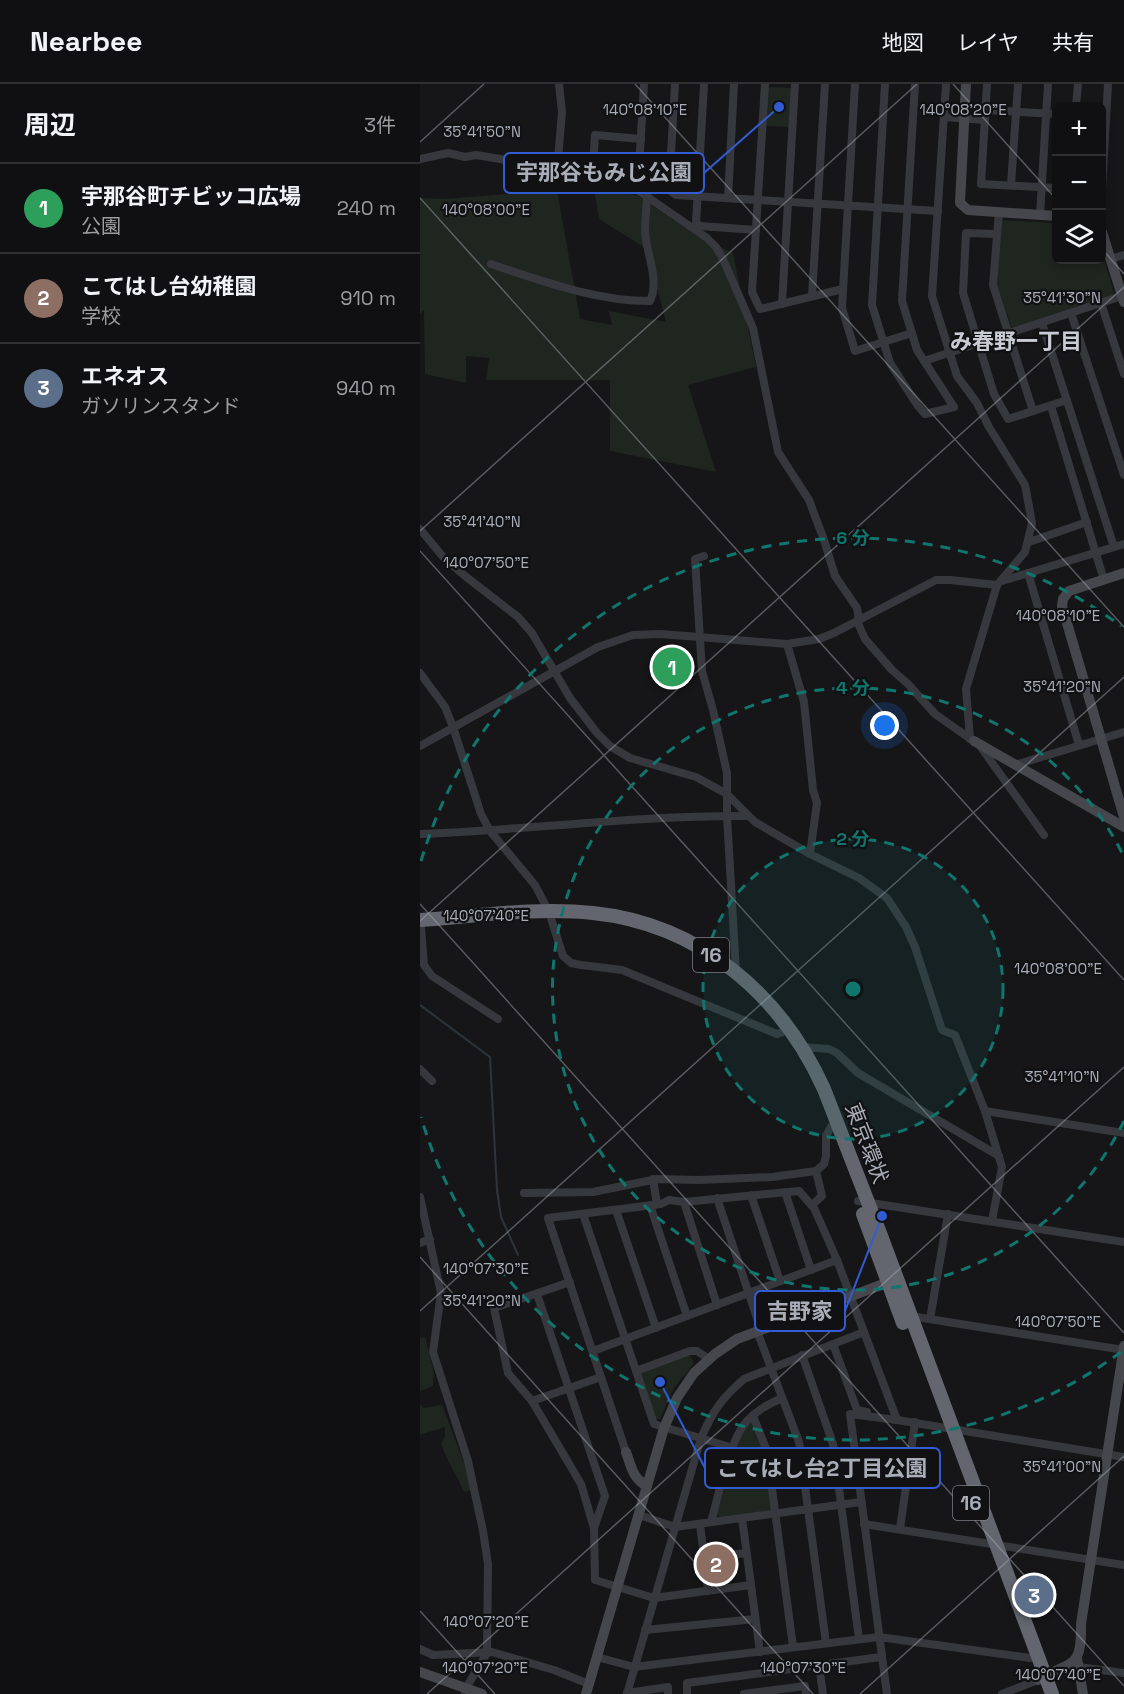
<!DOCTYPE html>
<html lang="ja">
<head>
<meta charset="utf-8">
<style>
	body { margin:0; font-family:"Space Grotesk","Noto Sans JP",sans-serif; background:#19191b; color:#f1f3f6 }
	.controls { position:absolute; right:18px; top:18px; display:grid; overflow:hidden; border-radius:9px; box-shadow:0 3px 9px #0003 }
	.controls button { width:54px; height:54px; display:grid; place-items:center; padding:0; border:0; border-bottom:2px solid #303032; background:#101012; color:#f1f3f6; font:30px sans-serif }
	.you { position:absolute; left:465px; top:642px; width:21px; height:21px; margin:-15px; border:4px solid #fff; border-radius:50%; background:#1a73e8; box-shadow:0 0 0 9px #1a73e833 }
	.badge { display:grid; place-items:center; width:39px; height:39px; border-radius:50%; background:#b45309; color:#fff; font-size:20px; font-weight:700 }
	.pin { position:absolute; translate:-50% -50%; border:3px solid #fff; box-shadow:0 2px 6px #0006 }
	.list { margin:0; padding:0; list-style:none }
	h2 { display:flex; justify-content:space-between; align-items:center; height:78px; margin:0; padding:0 24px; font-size:26px }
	h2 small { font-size:20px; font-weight:400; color:#9c9d9f }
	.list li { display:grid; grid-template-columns:39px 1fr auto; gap:18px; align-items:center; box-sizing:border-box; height:90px; padding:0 24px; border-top:2px solid #303032 }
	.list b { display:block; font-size:22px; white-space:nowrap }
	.list p { margin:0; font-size:20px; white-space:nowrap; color:#9c9d9f }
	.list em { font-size:20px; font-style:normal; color:#9c9d9f }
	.icon { flex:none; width:33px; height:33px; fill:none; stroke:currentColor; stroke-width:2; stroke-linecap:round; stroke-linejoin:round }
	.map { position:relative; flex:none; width:704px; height:1610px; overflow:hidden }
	header { display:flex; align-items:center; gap:36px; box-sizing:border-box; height:84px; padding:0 30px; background:#101012; border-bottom:2px solid #303032 }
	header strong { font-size:28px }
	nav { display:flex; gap:33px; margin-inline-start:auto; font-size:21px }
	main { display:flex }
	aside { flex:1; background:#101012 }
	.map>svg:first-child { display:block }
	.green { fill:#1e261f }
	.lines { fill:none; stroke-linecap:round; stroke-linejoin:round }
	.stream { stroke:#2c353c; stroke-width:2 }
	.street { stroke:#37383d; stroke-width:8 }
	.secondary { stroke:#45474d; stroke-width:10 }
	.highway { stroke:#63666e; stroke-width:14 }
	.ticks { fill:none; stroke:#a8adb8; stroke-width:1.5; stroke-opacity:0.45 }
	.ring { fill:none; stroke:#0f766e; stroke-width:3; stroke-dasharray:10 8 }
	.labels { text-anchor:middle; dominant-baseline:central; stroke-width:4.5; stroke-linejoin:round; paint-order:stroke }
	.shield { fill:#111113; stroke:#7b7e86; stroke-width:1.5 }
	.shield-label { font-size:20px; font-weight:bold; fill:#a8adb8 }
	.street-label { font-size:21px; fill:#a8adb8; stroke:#111113 }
	.neighbourhood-label { font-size:22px; font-weight:bold; fill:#c9ccd4; stroke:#111113 }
	.ticks-label { font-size:15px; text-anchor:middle; fill:#a8adb8; stroke:#111113; stroke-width:4.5; stroke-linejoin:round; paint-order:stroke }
	.centre { fill:#0f766e; stroke:#111113; stroke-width:3 }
	.ring-label { font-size:18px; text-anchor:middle; font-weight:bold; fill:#0f766e; stroke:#111113; stroke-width:4.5; stroke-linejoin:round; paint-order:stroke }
	.leader { fill:none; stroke:#325cd3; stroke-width:2 }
	.callout-dot { fill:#325cd3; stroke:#111113; stroke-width:2 }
	.callout { fill:#111113; stroke:#325cd3; stroke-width:2 }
	.callout-label { font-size:22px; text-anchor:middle; font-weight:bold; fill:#a8adb8 }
</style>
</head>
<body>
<header>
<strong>Nearbee</strong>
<nav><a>地図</a><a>レイヤ</a><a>共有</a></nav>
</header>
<main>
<aside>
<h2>周辺<small>3件</small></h2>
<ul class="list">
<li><span class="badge" style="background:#2e9e5b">1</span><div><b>宇那谷町チビッコ広場</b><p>公園</p></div><em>240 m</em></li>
<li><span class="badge" style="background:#8d6e63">2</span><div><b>こてはし台幼稚園</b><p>学校</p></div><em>910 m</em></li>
<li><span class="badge" style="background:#5c6f8a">3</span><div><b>エネオス</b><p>ガソリンスタンド</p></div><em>940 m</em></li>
</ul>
</aside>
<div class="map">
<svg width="704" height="1610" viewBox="0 0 704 1610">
	<rect width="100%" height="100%" fill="#161618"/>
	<g class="green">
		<polygon points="348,3 372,4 370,43 345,42"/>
		<polygon points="173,98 218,112 274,150 313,169 336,283 268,301 296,388 190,367 190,296 66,296 69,274 46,272 46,299 5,290 4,226 0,230 0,114 24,115 137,106 160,235 192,241 189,227 246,238 227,165 179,135"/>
		<polygon points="581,136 636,139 636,176 682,176 682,169 695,212 592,245 577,201"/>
		<polygon points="5,1253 14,1289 13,1302 0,1307 0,1254"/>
		<polygon points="269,1270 274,1279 254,1304 240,1335 235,1335 220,1291 222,1287"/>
		<path d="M 0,1320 L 3,1324 L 22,1321 L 54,1405 L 44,1408 C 37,1391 26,1376 21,1359 L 25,1353 L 25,1343 L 0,1351 Z"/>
		<polygon points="330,1338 334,1338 345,1369 353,1424 349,1427 301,1434 297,1430 317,1360"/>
	</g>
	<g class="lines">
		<polyline class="stream" points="0,921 70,973 77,1106 81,1133 98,1171"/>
		<g class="street">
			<polyline points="139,0 142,28 138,75 142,87 198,96 210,101 287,154 296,163 303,175 333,244 358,368 389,416 404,456 415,492 437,524 439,536"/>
			<polyline points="284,0 276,139 280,142 336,146"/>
			<polyline points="345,0 332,208 340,225 423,205"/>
			<polyline points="435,0 422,224 435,267 492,249"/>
			<polyline points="465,0 452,221 470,279 498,322 505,330 534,323 497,266 482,217 495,0"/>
			<polyline points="526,0 512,212 537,292 557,319 569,343 605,401 612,439 605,468 577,501 546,605 550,655"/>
			<polyline points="567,0 561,100 636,104"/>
			<polyline points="656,22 658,0"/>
			<polyline points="566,26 636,30"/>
			<polyline points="524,33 565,36"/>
			<polyline points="221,55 175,51 173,82 219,84 256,111 518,127"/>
			<polyline points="0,75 28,69 45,73 56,71 86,76 106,85 136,91 142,87"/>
			<polyline points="219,84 224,0"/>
			<polyline points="240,100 250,87 255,0"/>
			<polyline points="591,101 598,0"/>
			<polyline points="682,106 688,0"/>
			<polyline points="308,114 314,0"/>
			<polyline points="579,128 573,201 613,327"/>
			<polyline points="620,131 628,0"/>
			<polyline points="577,150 546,149 543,209 574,310 588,335 647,316"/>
			<polyline points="690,175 704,171"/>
			<path d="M 71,180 C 122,197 176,217 230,217 C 239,198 229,176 226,156 C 223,143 227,126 227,112"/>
			<polyline points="392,212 405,0"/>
			<polyline points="681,219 704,290"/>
			<polyline points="362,220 375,0"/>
			<polyline points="651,229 704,391"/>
			<polyline points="622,239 694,463"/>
			<polyline points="504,277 702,212"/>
			<polyline points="631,322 684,496"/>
			<polyline points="0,445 24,474 45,492 98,533 112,549 150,614 177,649 190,662 210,674 276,693 296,704 307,710 335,738 390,770 439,794 467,814 486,843 495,863 522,946 535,951 565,1027 582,1083 572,1137"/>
			<polyline points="609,458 667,438"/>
			<polyline points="284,472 275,475 282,587 293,626 307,689 307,732 316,888"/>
			<polyline points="608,489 659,661"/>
			<polyline points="582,497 704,460"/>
			<polyline points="437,537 445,555 472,586 488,600 515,630 552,656"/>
			<polyline points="367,560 384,618 393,706 397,719 390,770"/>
			<polyline points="0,589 25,623 33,643 61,730 70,747 115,801 129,828 143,872 151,879 161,881 202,886 357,950 363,948"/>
			<polyline points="0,662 178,563 213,551 241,550 367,560 399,555 414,549 516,496 530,496 577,501"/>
			<polyline points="560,662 624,751"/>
			<polyline points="595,681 704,648"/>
			<path d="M 0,750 C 109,746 218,731 328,732"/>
			<polyline points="1,844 4,881 12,892 78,935"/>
			<polyline points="382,963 409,965 417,969 438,989 579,1072"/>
			<polyline points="0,985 12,997"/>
			<polyline points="565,1027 704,1049"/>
			<polyline points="233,1095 237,1120"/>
			<polyline points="365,1108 391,1186"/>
			<polyline points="104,1109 173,1108 237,1095 279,1096 352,1093 396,1087 404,1080 406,1072 406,1052 411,1043"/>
			<polyline points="331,1111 360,1197"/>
			<polyline points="0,1113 21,1209 13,1268 48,1377 63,1447 68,1480 67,1569 46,1604 45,1610"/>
			<polyline points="297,1114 341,1246"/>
			<polyline points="438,1117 704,1158"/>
			<polyline points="264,1118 297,1221"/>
			<polyline points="230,1121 267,1232"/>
			<polyline points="392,1121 402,1112 396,1087"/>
			<polyline points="196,1126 236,1244"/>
			<polyline points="163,1130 234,1340 313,1364"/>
			<polyline points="0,1159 10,1155"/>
			<polyline points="150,1198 74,1224 88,1289 112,1317 161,1400 174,1444 175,1496 234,1514 331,1501"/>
			<polyline points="117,1210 185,1412 174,1444"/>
			<polyline points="490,1232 704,1266"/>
			<polyline points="510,1235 528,1130"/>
			<polyline points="337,1247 379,1358 406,1559"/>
			<polyline points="413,1260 437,1326 447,1328"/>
			<polyline points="173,1267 417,1176"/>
			<polyline points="382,1271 413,1360 439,1555"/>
			<polyline points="216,1287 270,1267 277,1267 289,1275"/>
			<polyline points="112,1317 181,1293"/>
			<polyline points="333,1332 347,1367 373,1563"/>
			<polyline points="206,1368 128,1134 241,1120 249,1116 264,1118 379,1107 394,1124 417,1176 477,1336"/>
			<polyline points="219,1431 255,1443 441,1418"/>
			<polyline points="322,1434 340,1568"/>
			<path d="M 291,1438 C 299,1411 309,1356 327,1337 C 337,1326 349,1320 362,1314"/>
			<polyline points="280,1440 288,1507"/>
			<polyline points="444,1440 704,1481"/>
			<polyline points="480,1445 495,1338"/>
			<polyline points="284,1474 326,1469"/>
			<polyline points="225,1546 335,1535"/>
			<polyline points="0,1565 13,1571 72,1568 134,1586 169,1600"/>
			<polyline points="177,1573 214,1583 459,1553 610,1574"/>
			<polyline points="399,1581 403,1610"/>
			<polyline points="659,1583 704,1589"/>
			<polyline points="207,1609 248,1603 248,1610"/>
			<path d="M 207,1610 L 281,1354 C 293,1327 301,1315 324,1295 L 444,1248"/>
			<polyline points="267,1610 267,1599 461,1573"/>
			<polyline points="324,1610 385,1602 386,1610"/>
			<polyline points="467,1610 430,1330 477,1336 704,1373"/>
			<polyline points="582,1610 618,1596"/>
		</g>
		<g class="secondary">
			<polyline points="546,0 540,119 548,126 636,132"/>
			<polyline points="682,148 704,218"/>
			<polyline points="704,489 649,507 643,515 642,522 704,733"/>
			<polyline points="554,657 704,743"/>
			<path d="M 206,1368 C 211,1382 213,1395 227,1402"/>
			<polyline points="657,1574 663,1610"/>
			<polyline points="0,1588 62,1610"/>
			<path d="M 618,1596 C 652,1576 662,1586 661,1540 L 704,1262"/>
			<polyline points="166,1610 244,1344 257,1314 274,1289 295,1270 317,1255 474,1196"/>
		</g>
		<g class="highway">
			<path d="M 0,836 C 57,832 116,823 173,829 C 279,840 361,910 404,1005 L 460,1149 L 632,1610"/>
			<polyline points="443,1130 483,1239"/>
		</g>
	</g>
	<path class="ticks" d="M 215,0 L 704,543M 533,0 L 636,115M 0,58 L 64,0M 0,114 L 704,896M 682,165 L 704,190M 0,447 L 497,0M 0,467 L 704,1249M 0,820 L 704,1602M 0,837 L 704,203M 0,1173 L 393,1610M 0,1227 L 704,593M 0,1527 L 75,1610M 7,1610 L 704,983M 440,1610 L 704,1372"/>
	<circle cx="433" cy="905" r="150" fill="#0f766e" fill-opacity=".12"/>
	<g class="ring">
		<circle cx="433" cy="905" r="150"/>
		<path d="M704 1037A301 301 0 1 1 704 773"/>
		<path d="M701 1268A451 451 0 0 1 1 1033M1 777A451 451 0 0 1 701 542"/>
	</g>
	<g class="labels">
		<g class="shield">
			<rect x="273" y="854" width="36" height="34" rx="4.5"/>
			<rect x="533" y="1402" width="36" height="34" rx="4.5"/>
		</g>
		<g class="shield-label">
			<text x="291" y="871">16</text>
			<text x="551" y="1419">16</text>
		</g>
		<g class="street-label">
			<text transform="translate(447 1059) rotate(69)">東京環状</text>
		</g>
		<g class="neighbourhood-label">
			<text x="596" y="257">み春野一丁目</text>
		</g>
	</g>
	<g class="ticks-label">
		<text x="543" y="31">140°08'20"E</text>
		<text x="225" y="31">140°08'10"E</text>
		<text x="62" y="53">35°41'50"N</text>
		<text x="66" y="131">140°08'00"E</text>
		<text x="642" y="219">35°41'30"N</text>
		<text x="62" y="443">35°41'40"N</text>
		<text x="66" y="484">140°07'50"E</text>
		<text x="638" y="537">140°08'10"E</text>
		<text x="642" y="608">35°41'20"N</text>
		<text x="66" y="837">140°07'40"E</text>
		<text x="638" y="890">140°08'00"E</text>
		<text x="642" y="998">35°41'10"N</text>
		<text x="66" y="1190">140°07'30"E</text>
		<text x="62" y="1222">35°41'20"N</text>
		<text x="638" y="1243">140°07'50"E</text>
		<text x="642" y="1388">35°41'00"N</text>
		<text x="66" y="1543">140°07'20"E</text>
		<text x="65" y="1589">140°07'20"E</text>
		<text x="383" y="1589">140°07'30"E</text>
		<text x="638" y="1596">140°07'40"E</text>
	</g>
	<circle cx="433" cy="905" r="9" class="centre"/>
	<g class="ring-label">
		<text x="433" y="460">6 分</text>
		<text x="433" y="610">4 分</text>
		<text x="433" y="761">2 分</text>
	</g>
	<path class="leader" d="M359 23L284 89M462 1132L425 1227M240 1298L285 1384"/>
	<g class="callout-dot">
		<circle cx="359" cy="23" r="6"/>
		<circle cx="462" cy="1132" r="6"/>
		<circle cx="240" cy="1298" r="6"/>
	</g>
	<g class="callout">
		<rect x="84" y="69" width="200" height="40" rx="6"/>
		<rect x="335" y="1207" width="90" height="40" rx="6"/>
		<rect x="285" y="1364" width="235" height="40" rx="6"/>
	</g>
	<g class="callout-label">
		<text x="184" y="96">宇那谷もみじ公園</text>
		<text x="380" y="1235">吉野家</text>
		<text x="402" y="1392">こてはし台2丁目公園</text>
	</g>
</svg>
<div class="controls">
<button>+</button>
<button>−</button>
<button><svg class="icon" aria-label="layers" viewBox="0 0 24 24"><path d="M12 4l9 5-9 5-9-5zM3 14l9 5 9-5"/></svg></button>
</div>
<div class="you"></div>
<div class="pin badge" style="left:252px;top:583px;background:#2e9e5b">1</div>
<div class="pin badge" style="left:296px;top:1480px;background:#8d6e63">2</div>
<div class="pin badge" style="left:614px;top:1511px;background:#5c6f8a">3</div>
</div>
</main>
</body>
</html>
